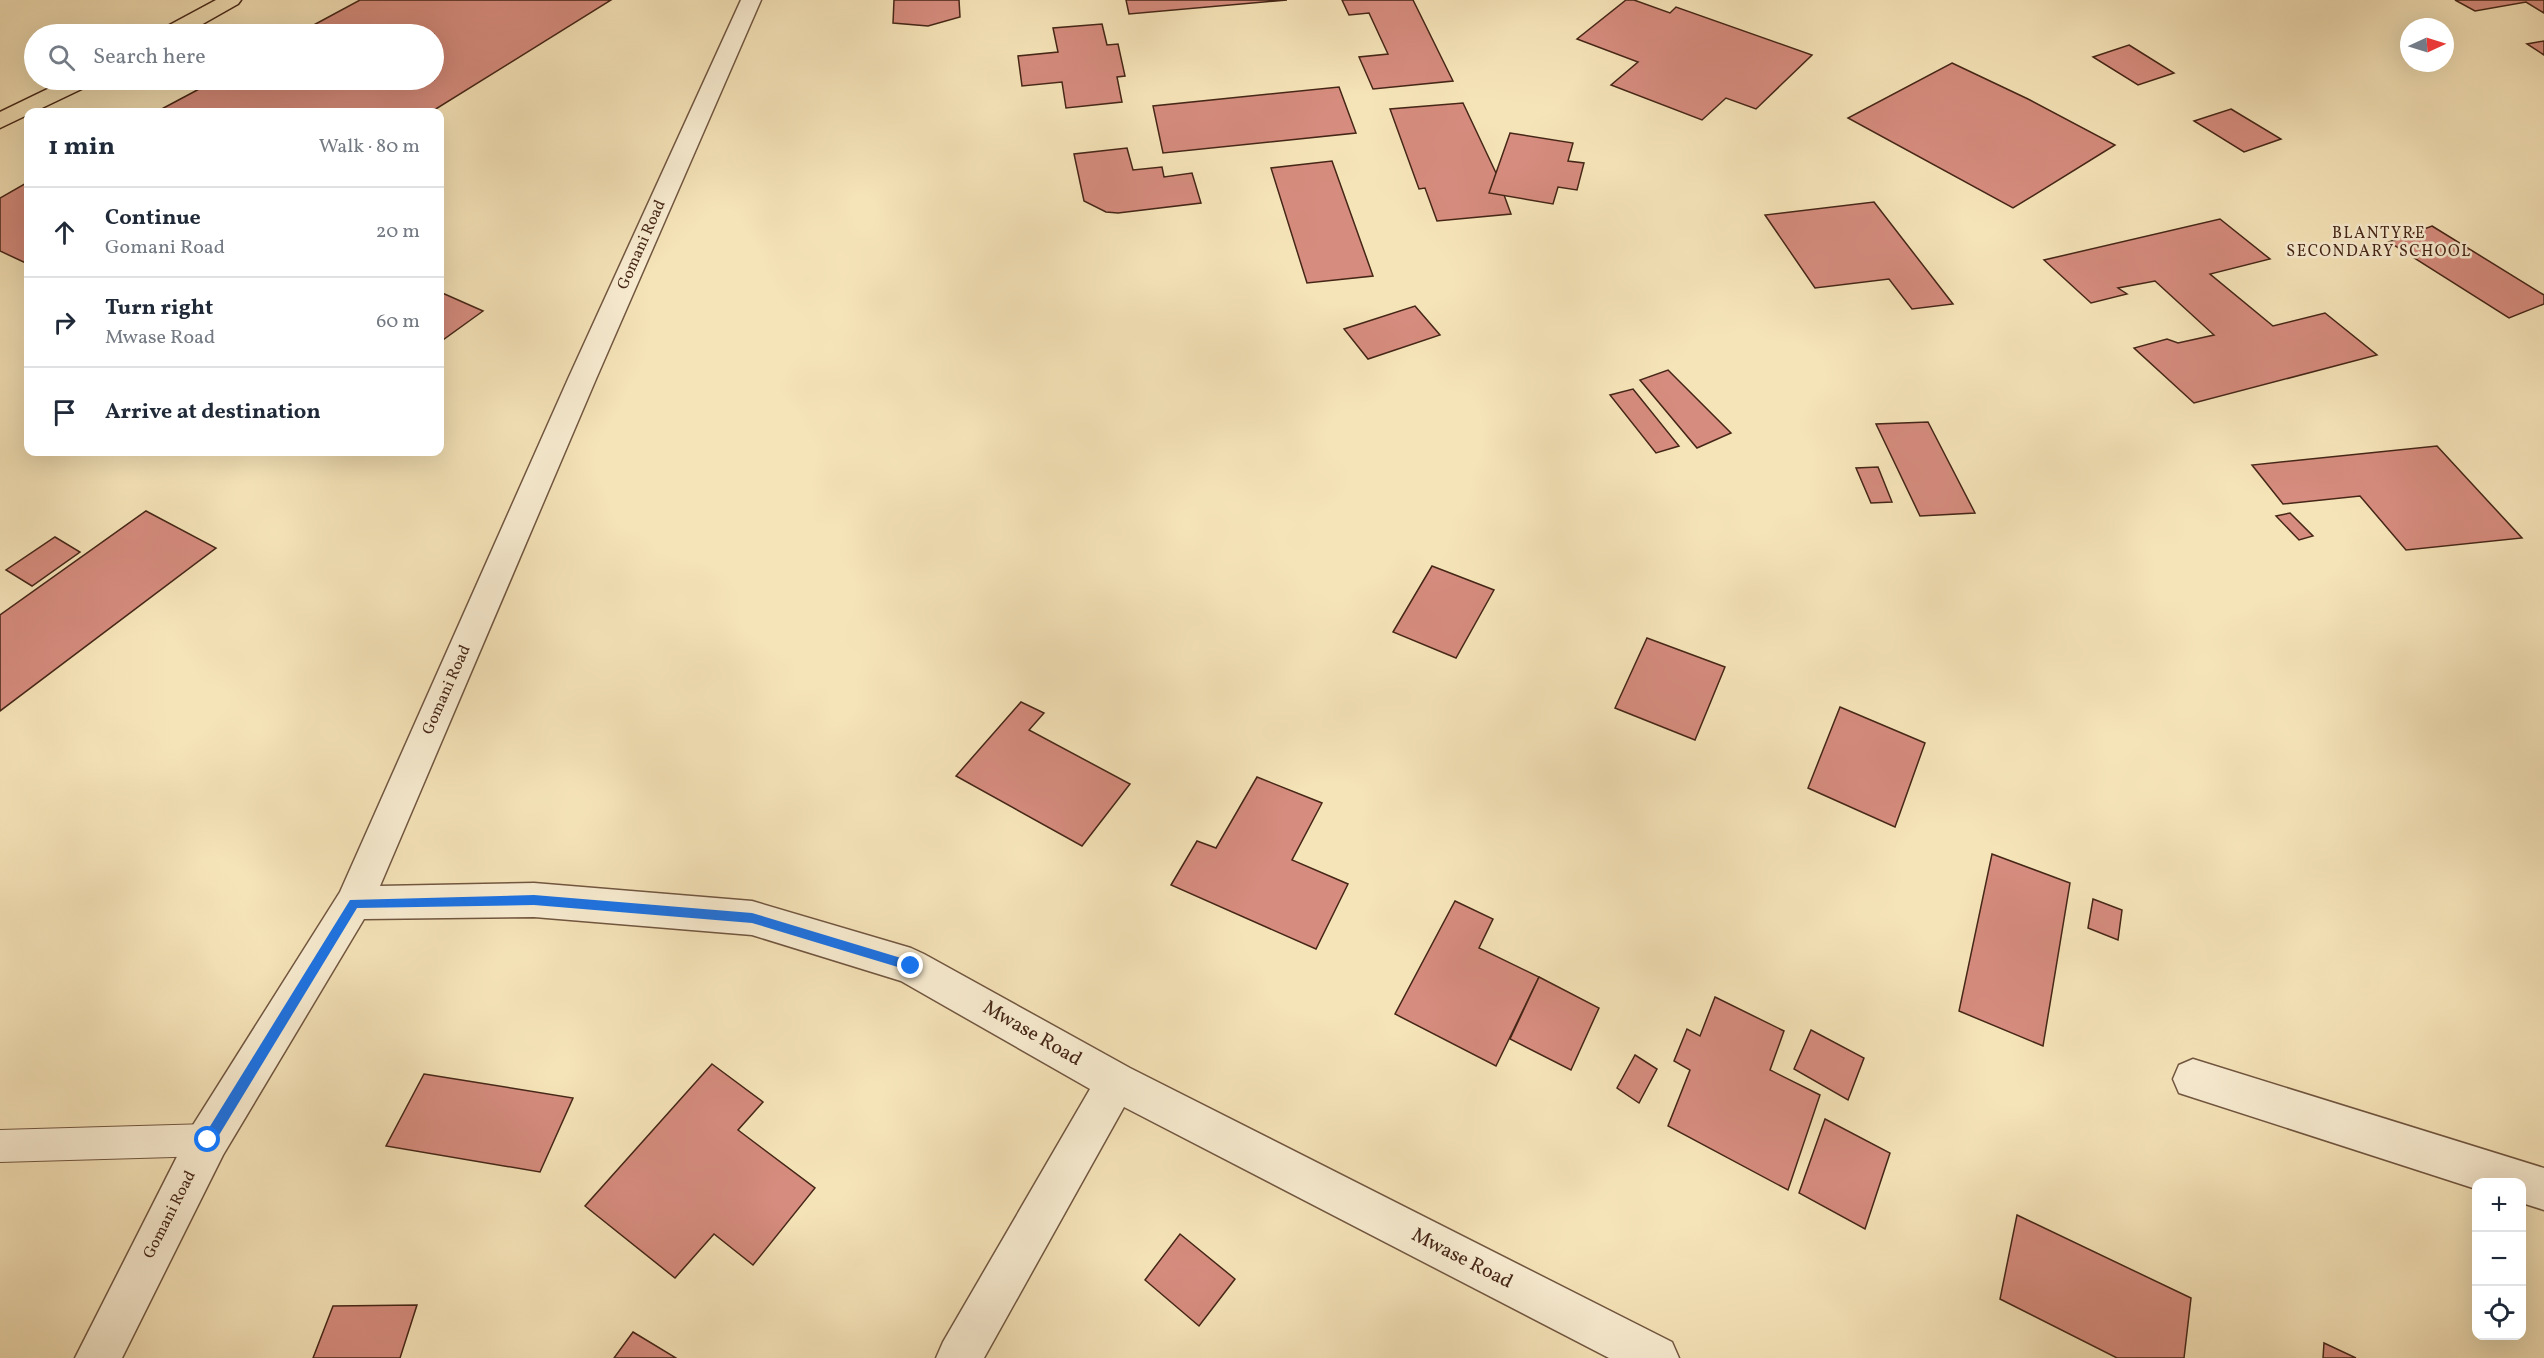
<!DOCTYPE html>
<html lang="en">
<head>
<meta charset="utf-8">
<style>
	body { margin:0; font-family:Vollkorn,serif; background:#f6f6f7; color:#1f2937 }
	.controls { position:absolute; right:18px; bottom:18px; display:grid; overflow:hidden; border-radius:12px; box-shadow:0 6px 24px #0002 }
	.controls button { width:54px; height:54px; display:grid; place-items:center; padding:0; border:0; border-bottom:2px solid #e0e1e3; background:#fff; color:#1f2937; font:30px sans-serif }
	.compass { position:absolute; left:2400px; top:18px; width:54px; height:54px; border-radius:50%; background:#fff; box-shadow:0 6px 24px #0002; rotate:86deg }
	.stop { position:absolute; width:18px; height:18px; margin:-14px; border:4px solid #1a73e8; border-radius:50%; background:#fff }
	.stop.end { background:#1a73e8; border-color:#fff; box-shadow:0 2px 6px #0008 }
	.list { margin:0; padding:0; list-style:none }
	h2 { display:flex; justify-content:space-between; align-items:center; height:78px; margin:0; padding:0 24px; font-size:26px }
	h2 small { font-size:20px; font-weight:400; color:#747a83 }
	.list li { display:grid; grid-template-columns:39px 1fr auto; gap:18px; align-items:center; box-sizing:border-box; height:90px; padding:0 24px; border-top:2px solid #e0e1e3 }
	.list b { display:block; font-size:22px; white-space:nowrap }
	.list p { margin:0; font-size:20px; white-space:nowrap; color:#747a83 }
	.list em { font-size:20px; font-style:normal; color:#747a83 }
	.icon { flex:none; width:33px; height:33px; fill:none; stroke:currentColor; stroke-width:2; stroke-linecap:round; stroke-linejoin:round }
	.map { position:relative; flex:none; width:2544px; height:1358px; overflow:hidden }
	.search { position:absolute; background:#fff; box-shadow:0 6px 24px #0002; left:24px; top:24px; width:420px; height:66px; display:flex; align-items:center; gap:15px; box-sizing:border-box; padding:0 21px; border-radius:33px; color:#747a83; font-size:22px }
	.panel { position:absolute; background:#fff; box-shadow:0 6px 24px #0002; left:24px; top:108px; width:420px; height:348px; border-radius:12px }
	.map>svg:first-child { display:block }
	.building { fill:#d68c7e; stroke:#452617; stroke-width:1.5 }
	.lines { fill:none; stroke-linecap:round; stroke-linejoin:round }
	.service-casing { stroke:#715640; stroke-width:2 }
	.minor-casing { stroke:#715640; stroke-width:3 }
	.primary-casing { stroke:#452617; stroke-width:3 }
	.service { fill:#f9edd2; fill-rule:evenodd }
	.minor { fill:#f9edd2; fill-rule:evenodd }
	.primary { fill:#f6e4b9; fill-rule:evenodd }
	.route { fill:#1a73e8 }
	.labels { text-anchor:middle; dominant-baseline:central; stroke-width:5; stroke-linejoin:round; paint-order:stroke }
	.far-quarter-label { font-size:16px; letter-spacing:1.5px; fill:#452617; stroke:#f9edd2 }
	.street-label { font-size:16px; fill:#452617; stroke:#f9edd2 }
	.near-street-label { font-size:20px; fill:#452617; stroke:#f9edd2 }
</style>
</head>
<body>
<div class="map">
<svg width="2544" height="1358" viewBox="0 0 2544 1358">
	<rect width="100%" height="100%" fill="#f6e4b9"/>
	<filter id="stains"><feTurbulence type="fractalNoise" baseFrequency=".00333" numOctaves="4"/><feColorMatrix values="0 0 0 0 .2 0 0 0 0 .09 0 0 0 0 .02 0 0 0 .5 -.17"/></filter>
	<radialGradient id="worn" r=".72"><stop offset=".6" stop-color="#630" stop-opacity="0"/><stop offset="1" stop-color="#630" stop-opacity=".3"/></radialGradient>
	<g class="building">
		<polygon points="360,0 611,0 431,112 156,112 216,80 434,80 434,34 297,34"/>
		<polygon points="894,0 959,0 960,17 928,26 893,23"/>
		<polygon points="1126,0 1287,0 1129,14"/>
		<polygon points="1342,0 1413,0 1453,81 1373,89 1359,57 1388,54 1369,13 1349,15"/>
		<polygon points="1626,0 1634,0 1670,13 1676,7 1812,55 1756,109 1726,98 1702,120 1611,85 1638,62 1577,39"/>
		<polygon points="2455,0 2544,0 2544,13 2526,2 2475,11"/>
		<polygon points="1102,24 1107,45 1118,44 1125,76 1117,77 1122,102 1066,108 1062,82 1022,86 1018,56 1058,52 1053,28"/>
		<polygon points="2544,41 2544,55 2527,44"/>
		<polygon points="2129,45 2174,73 2138,85 2093,57"/>
		<polygon points="1952,63 2028,99 2115,145 2013,208 1848,118"/>
		<polygon points="1339,87 1356,133 1163,153 1153,106"/>
		<polygon points="1463,103 1496,173 1511,214 1437,221 1425,188 1419,189 1390,109"/>
		<polygon points="2231,109 2281,139 2244,152 2194,121"/>
		<polygon points="1510,133 1573,143 1568,161 1584,163 1577,190 1558,187 1553,204 1489,193"/>
		<polygon points="1127,148 1133,170 1162,167 1164,177 1192,173 1201,203 1118,213 1106,212 1084,201 1074,154"/>
		<polygon points="1332,161 1373,276 1307,283 1271,168"/>
		<polygon points="28,182 28,264 0,251 0,198"/>
		<polygon points="1874,202 1953,304 1912,309 1889,279 1815,288 1765,215"/>
		<polygon points="2220,219 2270,259 2210,274 2273,326 2325,313 2377,355 2194,403 2134,348 2167,339 2178,343 2214,335 2155,281 2118,288 2127,294 2091,303 2044,260"/>
		<polygon points="2432,226 2544,295 2544,304 2509,318 2389,242"/>
		<polygon points="440,292 483,311 440,342"/>
		<polygon points="1415,306 1440,335 1368,359 1344,329"/>
		<polygon points="1668,370 1731,433 1697,448 1640,380"/>
		<polygon points="1633,389 1679,446 1656,453 1610,395"/>
		<polygon points="1928,422 1975,513 1920,516 1876,424"/>
		<polygon points="2437,446 2522,538 2406,550 2360,496 2283,504 2252,465"/>
		<polygon points="1878,467 1892,502 1871,503 1856,468"/>
		<polygon points="146,511 216,548 0,711 0,615"/>
		<polygon points="2290,513 2313,536 2299,540 2276,516"/>
		<polygon points="55,537 80,552 32,586 6,570"/>
		<polygon points="1432,566 1494,590 1456,658 1393,632"/>
		<polygon points="1647,638 1725,667 1695,740 1615,708"/>
		<polygon points="1021,702 1044,713 1029,730 1130,784 1082,846 956,776"/>
		<polygon points="1840,707 1925,743 1895,827 1808,788"/>
		<polygon points="1257,777 1322,803 1292,860 1348,884 1316,949 1171,885 1197,841 1216,848"/>
		<polygon points="1992,854 2070,883 2043,1046 1959,1011"/>
		<polygon points="2093,899 2122,910 2118,940 2088,928"/>
		<polygon points="1455,901 1493,919 1479,948 1539,977 1496,1066 1395,1014"/>
		<polygon points="1539,977 1599,1008 1571,1070 1510,1039"/>
		<polygon points="1715,997 1784,1031 1770,1070 1820,1095 1788,1190 1668,1126 1690,1070 1674,1061 1687,1029 1700,1036"/>
		<polygon points="1811,1030 1864,1058 1848,1100 1794,1069"/>
		<polygon points="1635,1055 1657,1069 1639,1103 1617,1088"/>
		<polygon points="712,1064 763,1102 738,1130 815,1188 753,1265 714,1234 675,1278 585,1206"/>
		<polygon points="424,1074 573,1098 540,1172 386,1146"/>
		<polygon points="1825,1119 1890,1153 1865,1229 1799,1193"/>
		<polygon points="2017,1215 2191,1298 2184,1358 2117,1358 2000,1299"/>
		<polygon points="1180,1234 1235,1279 1199,1326 1145,1280"/>
		<polygon points="417,1305 400,1358 313,1358 333,1306"/>
		<polygon points="633,1332 676,1358 614,1358"/>
		<polygon points="2324,1343 2356,1358 2323,1358"/>
	</g>
	<g class="lines">
		<defs>
			<polygon id="service" points="208,1124 219,1129 224,1140 219,1151 208,1156 0,1162 0,1130"/>
			<g id="minor">
				<polygon points="741,0 761,0 596,379 380,886 534,883 752,901 911,948 924,954 1130,1068 1672,1342 1679,1358 1609,1358 1124,1107 984,1358 936,1358 943,1342 1090,1089 901,981 752,935 534,917 364,919 223,1155 122,1358 75,1358 193,1125 340,892 568,379"/>
				<polygon points="2193,1059 2544,1168 2544,1210 2522,1203 2522,1182 2476,1182 2476,1189 2179,1093 2173,1079 2179,1065"/>
			</g>
			<g id="primary">
				<polygon points="216,0 241,0 238,4 185,34 159,34 162,29"/>
				<polygon points="66,80 93,80 90,85 0,128 0,112"/>
			</g>
		</defs>
		<use href="#service" class="service-casing"/>
		<use href="#minor" class="minor-casing"/>
		<use href="#primary" class="primary-casing"/>
		<use href="#service" class="service"/>
		<use href="#minor" class="minor"/>
		<use href="#primary" class="primary"/>
	</g>
	<polygon class="route" points="534,895 752,913 911,961 917,966 911,971 752,923 534,905 357,908 213,1145 204,1145 204,1136 350,900"/>
	<g class="labels">
		<g class="far-quarter-label">
			<text x="2379" y="234">BLANTYRE<tspan x="2379" dy="18">SECONDARY SCHOOL</tspan></text>
		</g>
		<g class="street-label">
			<text transform="translate(642 245) rotate(-66)">Gomani Road</text>
			<text transform="translate(447 690) rotate(-66)">Gomani Road</text>
			<text transform="translate(170 1215) rotate(-63)">Gomani Road</text>
		</g>
		<g class="near-street-label">
			<text transform="translate(1032 1034) rotate(30)">Mwase Road</text>
			<text transform="translate(1462 1259) rotate(27)">Mwase Road</text>
		</g>
	</g>
	<rect width="100%" height="100%" filter="url(#stains)"/>
	<rect width="100%" height="100%" fill="url(#worn)"/>
</svg>
<div class="controls">
<button>+</button>
<button>−</button>
<button><svg class="icon" aria-label="locate" viewBox="0 0 24 24"><circle cx="12" cy="12" r="6"/><path d="M12 2v4M12 18v4M2 12h4M18 12h4"/></svg></button>
</div>
<svg class="compass" viewBox="-18 -18 36 36"><path d="M0-13l5 13h-10z" fill="#e53935"/><path d="M0 13l5-13h-10z" fill="#747a83"/></svg>
<div class="stop" style="left:208px;top:1140px"></div>
<div class="stop end" style="left:911px;top:966px"></div>
<div class="search"><svg class="icon" aria-label="search" viewBox="0 0 24 24"><circle cx="10" cy="10" r="6"/><path d="M15 15l6 6"/></svg>Search here</div>
<section class="panel">
<h2>1 min<small>Walk · 80 m</small></h2>
<ul class="list">
<li><svg class="icon" aria-label="ahead" viewBox="0 0 24 24"><path d="M12 20V5M6 11l6-6 6 6"/></svg><div><b>Continue</b><p>Gomani Road</p></div><em>20 m</em></li>
<li><svg class="icon" aria-label="right" viewBox="0 0 24 24"><path d="M7 20v-9h11M14 6l5 5-5 5"/></svg><div><b>Turn right</b><p>Mwase Road</p></div><em>60 m</em></li>
<li><svg class="icon" aria-label="arrive" viewBox="0 0 24 24"><path d="M6 21V4h12l-3 4 3 4H6"/></svg><div><b>Arrive at destination</b></div></li>
</ul>
</section>
</div>
</body>
</html>
